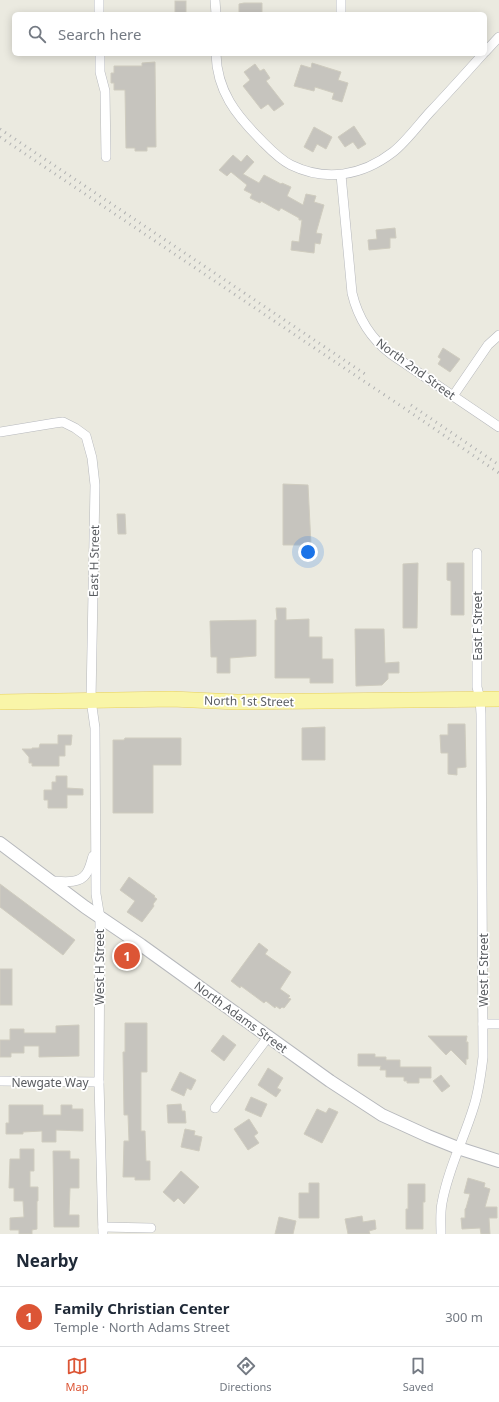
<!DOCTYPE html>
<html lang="en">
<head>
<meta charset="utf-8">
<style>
	body { margin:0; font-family:"Noto Sans",sans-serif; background:#f2f2f3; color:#1f2937 }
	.you { position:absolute; left:308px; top:552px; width:14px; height:14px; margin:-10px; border:3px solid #fff; border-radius:50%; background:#1a73e8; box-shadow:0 0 0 6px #1a73e833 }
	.badge { display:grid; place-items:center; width:26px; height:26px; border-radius:50%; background:#dc5535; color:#fff; font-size:13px; font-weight:700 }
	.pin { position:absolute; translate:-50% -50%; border:2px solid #fff; box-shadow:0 1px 4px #0006 }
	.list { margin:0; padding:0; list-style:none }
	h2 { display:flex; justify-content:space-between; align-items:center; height:52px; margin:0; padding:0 16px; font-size:17px }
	h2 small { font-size:13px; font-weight:400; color:#747a83 }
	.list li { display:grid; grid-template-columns:26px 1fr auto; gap:12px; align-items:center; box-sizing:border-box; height:60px; padding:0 16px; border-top:1px solid #e0e1e3 }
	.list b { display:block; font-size:15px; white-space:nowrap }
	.list p { margin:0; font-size:13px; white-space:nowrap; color:#747a83 }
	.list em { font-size:13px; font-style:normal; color:#747a83 }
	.icon { flex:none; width:22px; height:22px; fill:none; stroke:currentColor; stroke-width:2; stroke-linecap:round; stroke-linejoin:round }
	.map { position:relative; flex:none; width:499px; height:1234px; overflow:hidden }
	.search { position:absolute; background:#fff; box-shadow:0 2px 10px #0003; left:12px; right:12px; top:12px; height:44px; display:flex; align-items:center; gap:10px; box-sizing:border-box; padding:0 14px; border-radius:6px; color:#747a83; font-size:15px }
	.sheet { height:112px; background:#fff }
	nav { display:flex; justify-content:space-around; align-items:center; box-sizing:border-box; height:56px; border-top:1px solid #e0e1e3; background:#fff; font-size:11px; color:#747a83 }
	nav a { display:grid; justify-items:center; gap:2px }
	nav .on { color:#dc5535 }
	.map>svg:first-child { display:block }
	.building { fill:#c6c4be; stroke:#cfccbf }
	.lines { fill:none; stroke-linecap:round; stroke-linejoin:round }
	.minor-casing { stroke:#b6b8bc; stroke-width:10 }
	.tertiary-casing { stroke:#b6b8bc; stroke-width:14 }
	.primary-casing { stroke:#e7cf5e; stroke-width:16 }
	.minor { stroke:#fff; stroke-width:9 }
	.tertiary { stroke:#fff; stroke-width:12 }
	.primary { stroke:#f9f5a8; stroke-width:15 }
	.rail { stroke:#b1b2b2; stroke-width:3; stroke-dasharray:1 5; stroke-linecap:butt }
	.labels { text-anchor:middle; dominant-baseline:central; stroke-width:3.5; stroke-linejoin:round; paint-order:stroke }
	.street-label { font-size:12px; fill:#595c60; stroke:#fff }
</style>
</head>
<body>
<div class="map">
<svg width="499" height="1234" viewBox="0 0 499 1234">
	<rect width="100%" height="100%" fill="#ebeae0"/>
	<g class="building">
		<rect x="175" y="1" width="11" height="13"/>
		<polygon points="244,3 262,3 262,14 239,14 239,4"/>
		<polygon points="155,62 156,147 147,147 147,151 135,151 135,148 126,148 125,90 114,90 114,83 111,83 111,73 114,73 114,66 142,66 142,63"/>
		<polygon points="312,63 341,72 338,80 348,83 342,102 332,99 334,93 315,87 314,91 294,86 301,65 311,68"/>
		<polygon points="255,64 260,71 264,69 270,78 266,81 284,104 274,111 268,104 261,109 243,86 250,80 244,72"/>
		<polygon points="354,126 366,144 358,149 353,142 345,147 338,137"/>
		<polygon points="314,127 332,137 326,149 317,144 313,152 304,147"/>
		<polygon points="233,155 241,162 247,155 254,162 243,174 259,183 264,175 281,184 282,183 291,187 287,196 303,205 306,194 316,196 314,202 324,205 316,233 322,234 320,244 315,243 314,253 291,250 292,241 299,242 302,220 299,220 299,218 281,208 279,211 261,201 260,203 250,198 252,194 244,190 247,185 231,172 227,176 219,170"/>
		<polygon points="395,228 396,238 390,238 390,248 369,250 368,240 377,239 376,230"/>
		<polygon points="443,348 460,359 450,372 438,364 441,359 438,357"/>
		<polygon points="283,484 308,485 311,545 283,545"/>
		<polygon points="117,514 125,514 126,534 118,534"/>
		<polygon points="418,563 417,628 403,628 403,564"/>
		<polygon points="447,563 464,563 464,615 451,615 451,581 447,580"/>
		<polygon points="276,608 286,608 286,620 309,619 309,637 322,637 322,659 333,659 333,683 310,683 310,678 275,678 275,620 277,620"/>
		<polygon points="256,620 256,656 230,658 230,673 217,673 217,657 211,657 210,621"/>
		<polygon points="355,629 384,629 385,663 399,662 399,673 388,673 388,679 382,685 356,686"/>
		<polygon points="448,724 465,724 466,767 457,768 457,775 448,774 448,753 441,753 440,735 448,735"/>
		<polygon points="325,727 325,760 302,760 302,728"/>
		<polygon points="58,735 72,735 71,745 65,745 65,756 59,756 59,766 32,766 32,763 29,763 29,757 22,749 32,749 32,748 39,748 40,744 58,744"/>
		<polygon points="125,738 181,738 181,765 153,765 153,813 113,813 113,740 124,740"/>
		<polygon points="56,776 67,776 67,788 83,789 83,795 67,795 67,808 48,808 48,800 44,800 44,790 52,790 52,782 56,782"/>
		<polygon points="129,877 155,896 154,897 157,899 153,904 154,906 142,922 127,912 135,901 120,890"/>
		<polygon points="0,884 75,940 63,955 0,907"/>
		<polygon points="259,943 268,950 265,954 291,972 280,989 290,996 288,998 291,999 284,1008 282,1007 280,1009 276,1006 275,1008 266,1001 264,1003 241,986 240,988 231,981"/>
		<rect x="0" y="969" width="12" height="36"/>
		<polygon points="125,1023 147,1023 147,1072 141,1072 141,1131 145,1131 146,1161 150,1161 150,1180 135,1180 135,1177 123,1177 124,1141 129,1141 128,1115 124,1115 123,1052 125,1052"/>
		<polygon points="79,1025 79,1056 39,1057 39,1046 24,1046 24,1053 11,1053 11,1057 0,1057 0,1040 10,1040 10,1029 24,1029 24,1033 56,1033 56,1026"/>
		<polygon points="223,1035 236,1045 224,1061 211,1051"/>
		<polygon points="428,1036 467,1036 466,1042 468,1042 468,1059 466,1059 466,1065 451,1050 446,1055"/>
		<polygon points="358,1054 375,1054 375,1057 386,1057 386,1060 400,1060 400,1067 431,1067 431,1078 419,1078 419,1083 407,1083 407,1081 404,1081 404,1077 386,1077 386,1070 380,1070 381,1066 358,1066"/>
		<polygon points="268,1068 283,1078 277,1088 281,1090 276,1097 258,1085"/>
		<polygon points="180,1072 196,1080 191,1090 187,1088 184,1096 171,1090"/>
		<polygon points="441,1075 450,1086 442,1092 433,1081"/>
		<polygon points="251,1097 267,1104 261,1117 245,1110"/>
		<polygon points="181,1104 182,1111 185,1111 186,1123 168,1123 167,1105"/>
		<polygon points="9,1105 43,1105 43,1115 61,1115 61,1105 72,1105 72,1109 83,1109 83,1131 56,1130 56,1142 42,1142 42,1131 23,1132 23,1134 6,1134 6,1123 9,1123"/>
		<polygon points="329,1108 338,1112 322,1143 304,1134 317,1109 326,1113"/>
		<polygon points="249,1119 258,1133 254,1136 259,1143 248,1150 234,1129"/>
		<polygon points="185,1129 195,1131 194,1135 202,1137 199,1151 181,1147"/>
		<polygon points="20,1149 34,1149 34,1171 30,1171 30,1187 38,1187 38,1201 37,1201 37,1229 32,1230 32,1234 19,1234 19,1230 10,1230 10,1218 24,1217 23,1201 14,1201 14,1188 9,1188 10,1159 20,1159"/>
		<polygon points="53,1151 70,1151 70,1159 79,1159 79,1188 70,1188 69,1215 79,1215 79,1227 54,1227"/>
		<polygon points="181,1171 199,1187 184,1204 178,1198 174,1202 163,1192"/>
		<polygon points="468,1178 485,1183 484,1187 490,1189 485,1207 497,1207 497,1218 489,1218 490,1234 481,1234 480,1228 462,1229 461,1218 465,1218 465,1209 466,1208 470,1194 464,1193"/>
		<polygon points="309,1183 319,1183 319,1218 299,1218 299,1193 309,1193"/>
		<polygon points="408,1184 425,1184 425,1202 423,1202 423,1229 406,1229 406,1209 408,1209"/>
		<polygon points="362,1216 363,1222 375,1220 376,1229 369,1231 370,1234 348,1234 345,1219"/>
		<polygon points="279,1217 296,1221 293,1234 275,1234"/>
	</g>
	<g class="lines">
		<defs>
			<g id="minor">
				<polyline points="99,0 99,14"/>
				<polyline points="215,0 216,14"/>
				<polyline points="341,14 341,0"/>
				<polyline points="485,52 499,37"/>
				<polyline points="100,54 100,72 105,91 106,157"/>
				<path d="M 216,54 C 217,91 236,115 261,140 C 270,149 279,159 291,165 C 326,182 362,176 393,152 C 405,143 419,124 430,112 C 448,93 466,73 483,54"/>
				<path d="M 341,175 L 352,293 C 358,318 370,338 391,354 L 499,427"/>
				<polyline points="453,396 488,345 499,335"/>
				<polyline points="0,432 55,423 63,422 75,428 86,436 92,458 95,485 91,700 95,728 96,894 100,918 99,1082 103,1234"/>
				<path d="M 49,881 C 60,881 79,885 86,874 C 90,869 91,862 93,856"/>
				<polyline points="483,1024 499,1024"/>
				<polyline points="0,1081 99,1082"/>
				<polyline points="215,1108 268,1037"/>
				<polyline points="103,1227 151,1228"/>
				<path d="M 441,1234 C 441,1224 440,1213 442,1203 C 448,1169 464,1139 474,1106 C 479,1090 481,1074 483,1057 L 481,714 L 480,699 L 477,687 L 477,553"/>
			</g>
			<polyline id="tertiary" points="0,843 85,907 141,945 330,1081 382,1115 428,1136 458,1148 499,1161"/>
			<polyline id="primary" points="0,702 172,699 237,702 499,699"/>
		</defs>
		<use href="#minor" class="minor-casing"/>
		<use href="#tertiary" class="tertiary-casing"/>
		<use href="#primary" class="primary-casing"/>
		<use href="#minor" class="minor"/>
		<use href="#tertiary" class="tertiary"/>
		<use href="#primary" class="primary"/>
		<g class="rail">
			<polyline points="0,129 365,374"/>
			<polyline points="0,137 404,408 499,473"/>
			<polyline points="411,405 499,465"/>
		</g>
	</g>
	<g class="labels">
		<g class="street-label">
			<text transform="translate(416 369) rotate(36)">North 2nd Street</text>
			<text transform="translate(94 561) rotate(-89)">East H Street</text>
			<text transform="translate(477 626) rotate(-90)">East F Street</text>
			<text transform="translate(249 701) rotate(1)">North 1st Street</text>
			<text transform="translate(99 967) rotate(-90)">West H Street</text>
			<text transform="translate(483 970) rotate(-90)">West F Street</text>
			<text transform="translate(241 1017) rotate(36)">North Adams Street</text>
			<text x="50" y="1082">Newgate Way</text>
		</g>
	</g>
</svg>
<div class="you"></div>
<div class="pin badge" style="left:127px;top:956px">1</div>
<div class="search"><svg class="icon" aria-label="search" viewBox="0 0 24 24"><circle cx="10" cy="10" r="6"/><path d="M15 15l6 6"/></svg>Search here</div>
</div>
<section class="sheet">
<h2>Nearby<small></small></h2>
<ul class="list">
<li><span class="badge">1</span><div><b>Family Christian Center</b><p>Temple · North Adams Street</p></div><em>300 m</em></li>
</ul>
</section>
<nav>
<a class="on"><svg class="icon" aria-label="map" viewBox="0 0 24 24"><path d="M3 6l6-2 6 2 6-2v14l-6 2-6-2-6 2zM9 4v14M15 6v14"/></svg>Map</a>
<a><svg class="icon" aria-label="directions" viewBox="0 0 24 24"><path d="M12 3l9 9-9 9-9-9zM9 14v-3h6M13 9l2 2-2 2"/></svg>Directions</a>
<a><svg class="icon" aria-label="saved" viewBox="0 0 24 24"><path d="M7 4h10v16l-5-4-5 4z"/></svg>Saved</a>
</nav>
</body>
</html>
